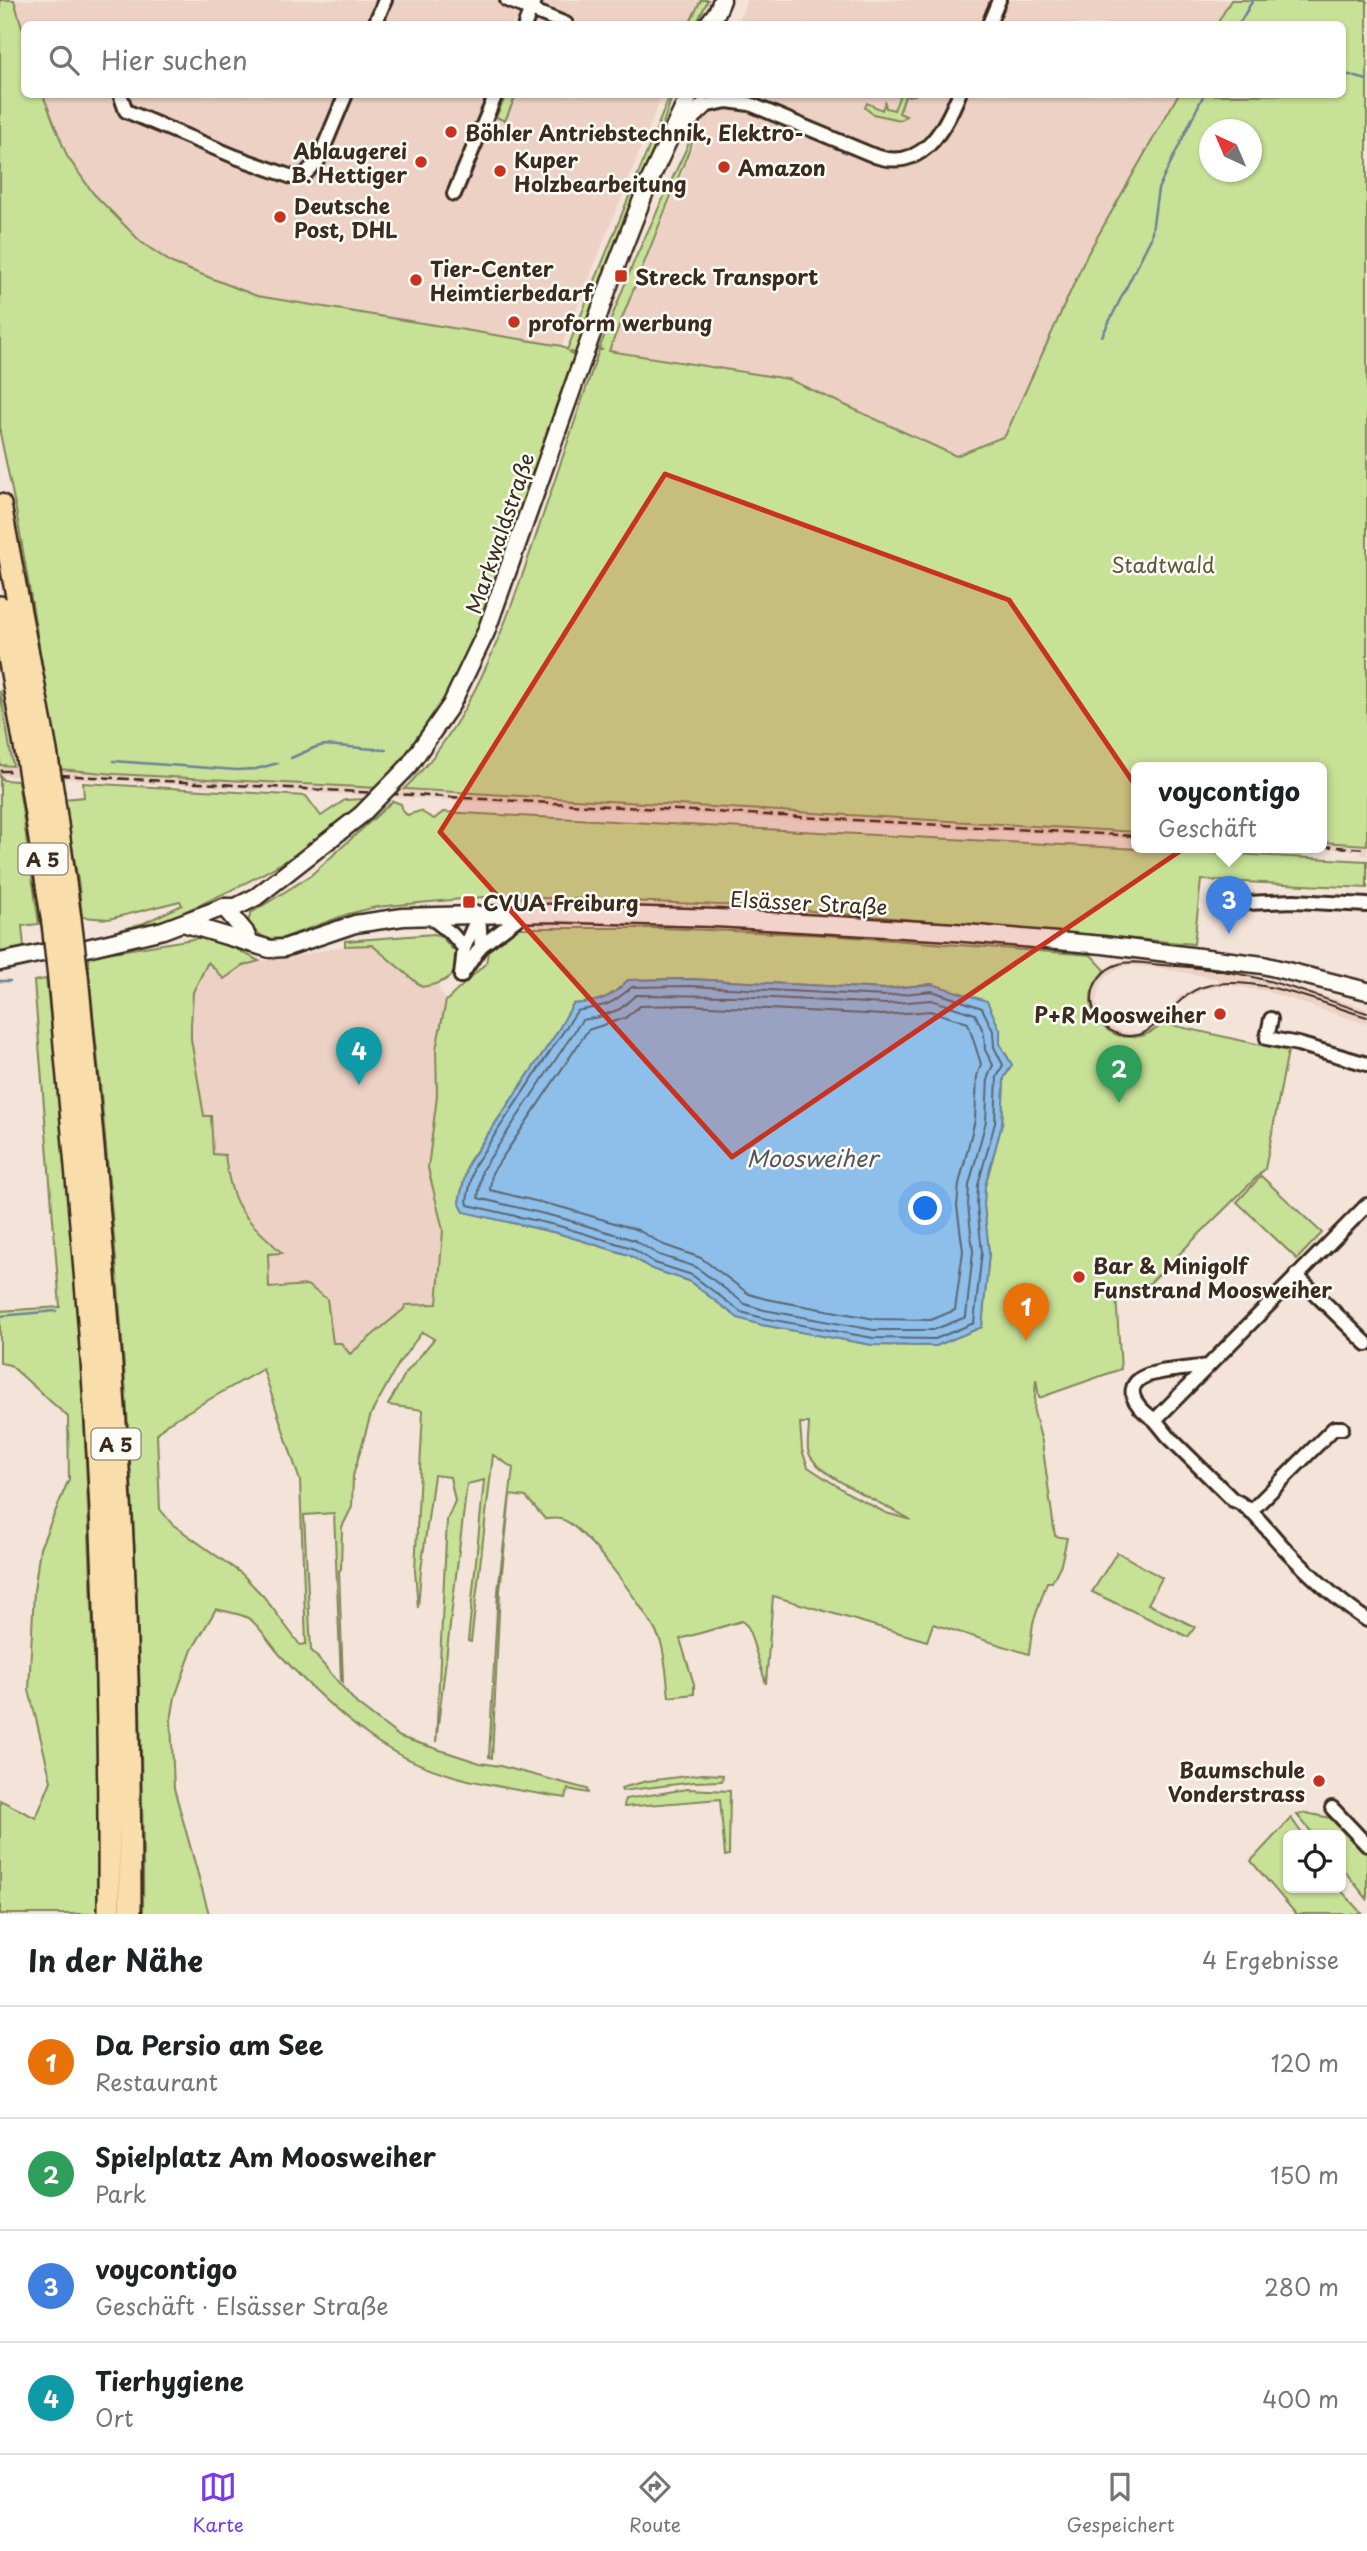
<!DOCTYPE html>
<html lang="de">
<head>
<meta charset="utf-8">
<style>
	body { margin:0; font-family:"Playpen Sans",sans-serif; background:#f6f6f6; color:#202124 }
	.controls { position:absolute; right:21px; bottom:21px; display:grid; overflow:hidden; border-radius:10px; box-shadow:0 2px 5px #0004 }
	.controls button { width:63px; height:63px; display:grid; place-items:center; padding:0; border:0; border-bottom:2px solid #e0e0e0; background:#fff; color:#202124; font:35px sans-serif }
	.compass { position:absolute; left:1199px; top:119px; width:63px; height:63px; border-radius:50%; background:#fff; box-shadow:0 2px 5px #0004; rotate:316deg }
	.you { position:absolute; left:926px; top:1209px; width:24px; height:24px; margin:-18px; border:5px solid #fff; border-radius:50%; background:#1a73e8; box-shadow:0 0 0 10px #1a73e833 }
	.badge { display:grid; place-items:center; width:46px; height:46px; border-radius:50%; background:#7c3aed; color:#fff; font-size:23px; font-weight:700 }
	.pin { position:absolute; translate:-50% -58px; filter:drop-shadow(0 2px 4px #0008) }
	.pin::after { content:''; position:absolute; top:37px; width:24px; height:21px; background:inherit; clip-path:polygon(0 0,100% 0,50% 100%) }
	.popup { position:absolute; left:1131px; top:762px; width:196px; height:91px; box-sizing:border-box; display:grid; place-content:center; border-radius:10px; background:#fff; filter:drop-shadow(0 2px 5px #0005); font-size:23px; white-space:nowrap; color:#757577 }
	.popup b { font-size:26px; color:#202124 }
	.popup::after { content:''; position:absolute; left:50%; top:100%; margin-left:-14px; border:14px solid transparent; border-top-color:#fff }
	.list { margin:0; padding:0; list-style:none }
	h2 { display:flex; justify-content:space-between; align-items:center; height:91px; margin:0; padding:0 28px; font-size:30px }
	h2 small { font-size:23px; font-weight:400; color:#757577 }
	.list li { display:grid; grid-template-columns:46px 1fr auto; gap:21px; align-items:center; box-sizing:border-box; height:112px; padding:0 28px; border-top:2px solid #e0e0e0 }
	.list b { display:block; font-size:26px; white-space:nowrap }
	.list p { margin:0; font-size:23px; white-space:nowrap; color:#757577 }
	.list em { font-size:23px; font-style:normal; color:#757577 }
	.icon { flex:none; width:38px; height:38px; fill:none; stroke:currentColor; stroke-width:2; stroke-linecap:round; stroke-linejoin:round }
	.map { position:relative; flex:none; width:1367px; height:1914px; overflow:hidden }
	.search { position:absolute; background:#fff; box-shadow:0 2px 5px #0004; left:21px; right:21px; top:21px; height:77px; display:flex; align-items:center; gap:18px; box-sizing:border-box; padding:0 24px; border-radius:10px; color:#757577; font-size:26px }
	.sheet { height:539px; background:#fff }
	nav { display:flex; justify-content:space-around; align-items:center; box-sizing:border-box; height:98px; border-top:2px solid #e0e0e0; background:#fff; font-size:19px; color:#757577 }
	nav a { display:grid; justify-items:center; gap:4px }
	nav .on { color:#7c3aed }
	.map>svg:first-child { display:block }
	.built { fill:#ecd1c4; fill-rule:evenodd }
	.green { fill:#c7e197; stroke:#81865a; stroke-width:2; fill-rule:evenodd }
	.water { fill:#8ebfea; stroke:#6d8398; stroke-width:2 }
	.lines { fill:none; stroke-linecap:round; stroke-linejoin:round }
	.shore { stroke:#5c6670; stroke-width:2 }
	.stream { stroke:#6d8398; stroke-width:2.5 }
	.minor-casing { stroke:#3b2a1e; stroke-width:18 }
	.secondary-casing { stroke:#3b2a1e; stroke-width:21 }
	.motorway-casing { stroke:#3b2a1e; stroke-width:26 }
	.minor { stroke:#fdfcf7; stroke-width:12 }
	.secondary { stroke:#fdfcf7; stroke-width:16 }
	.motorway { stroke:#f9deab; stroke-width:21 }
	.tram { stroke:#3b2a1e; stroke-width:2 }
	.rail { stroke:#3b2a1e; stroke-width:2.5; stroke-dasharray:10 5; stroke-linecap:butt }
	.secondary-bridge-casing { stroke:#3b2a1e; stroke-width:21; stroke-linecap:butt }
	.motorway-bridge-casing { stroke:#3b2a1e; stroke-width:26; stroke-linecap:butt }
	.secondary-bridge { stroke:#fdfcf7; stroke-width:16 }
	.motorway-bridge { stroke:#f9deab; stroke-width:21 }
	.marked { fill:#c8321e; fill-opacity:0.2; stroke:#c8321e; stroke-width:5; stroke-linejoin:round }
	.poi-dot { fill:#c8321e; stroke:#fdfcf7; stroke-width:2.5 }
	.labels { text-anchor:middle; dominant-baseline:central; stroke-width:5; stroke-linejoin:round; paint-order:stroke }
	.shield { fill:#fdfcf7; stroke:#75695f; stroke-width:2 }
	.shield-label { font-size:19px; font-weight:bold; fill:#3b2a1e }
	.poi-label { font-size:21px; font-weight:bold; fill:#3b2a1e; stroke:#fdfcf7; text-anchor:start }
	.street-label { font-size:21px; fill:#3b2a1e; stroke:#fdfcf7 }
	.park-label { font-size:21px; fill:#5e583c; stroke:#fdfcf7 }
	.water-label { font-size:23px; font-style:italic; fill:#54575b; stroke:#fdfcf7 }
</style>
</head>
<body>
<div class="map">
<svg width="1367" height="1914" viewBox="0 0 1367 1914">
	<rect width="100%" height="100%" fill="#f3e3d9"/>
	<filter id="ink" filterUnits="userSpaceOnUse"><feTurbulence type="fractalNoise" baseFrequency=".0143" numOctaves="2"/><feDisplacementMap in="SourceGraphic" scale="14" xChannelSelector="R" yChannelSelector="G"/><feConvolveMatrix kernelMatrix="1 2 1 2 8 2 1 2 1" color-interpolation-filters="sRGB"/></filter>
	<g filter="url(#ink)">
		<g class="built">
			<polygon points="14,0 703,0 692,24 24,24 24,34"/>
			<polygon points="747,0 1231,0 1217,24 738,24"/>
			<polygon points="43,95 662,95 562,346 257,296 172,263 141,242 93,193 67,156"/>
			<polygon points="714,95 1178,95 1087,255 1005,436 956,456 788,379 610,351"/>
			<polygon points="0,765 235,781 404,789 1136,832 1136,839 0,775"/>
			<polygon points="1322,842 1367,845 1367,855 1361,855 1361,850 1305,848 1322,848"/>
			<polygon points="371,945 422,987 437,985 446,1001 436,1049 437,1096 428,1168 443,1230 437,1304 404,1309 350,1355 333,1343 327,1299 307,1285 269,1288 268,1254 282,1252 240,1211 229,1186 225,1156 213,1155 211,1117 204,1116 191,1039 191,1025 193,992 208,962 224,979 242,966 259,961 284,959 338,947"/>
			<path d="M 1129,960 L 1235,971 L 1272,980 L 1367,1009 L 1367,1024 L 1262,990 L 1224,985 L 1202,990 L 1180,1002 L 1158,1027 L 1148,1034 L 1130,1037 L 1118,1036 L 1106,1030 L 1098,1021 L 1093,1014 L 1090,998 L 1094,985 L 1105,970 L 1115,963 ZM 1127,965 L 1155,967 L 1219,979 L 1218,982 L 1197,987 L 1180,996 L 1151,1027 L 1137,1033 L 1122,1032 L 1109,1026 L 1101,1017 L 1096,1001 L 1100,985 L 1107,975 Z"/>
		</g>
		<g class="green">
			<path d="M 0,0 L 14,0 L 24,34 L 24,94 L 43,95 L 67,156 L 93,193 L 141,242 L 172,263 L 257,296 L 562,346 L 567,350 L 670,95 L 671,99 L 663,124 L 576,354 L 569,351 L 574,356 C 532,467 503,583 450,690 C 435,721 402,762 378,788 L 115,774 L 60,769 L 16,510 L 0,433 Z"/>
			<polygon points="701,0 708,0 696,24 689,24"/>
			<path d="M 1231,0 L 1367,0 L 1367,845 L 1322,842 L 1322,768 L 1136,768 L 1136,832 L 404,789 C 475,721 510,612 541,521 C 560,464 580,407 599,350 L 603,350 L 599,349 L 635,259 L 699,121 L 702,118 L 609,351 L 788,379 L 956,456 L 1005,436 L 1087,255 L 1178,95 L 1342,94 L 1342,24 L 1217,24 ZM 1210,130 L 1252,130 L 1252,172 L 1210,172 Z"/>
			<polygon points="506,95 516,95 505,121 496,117"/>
			<polygon points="900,95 916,95 905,96 899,113 906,116 900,120 873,114 865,108 867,103 882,110 885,103 886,108 894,110"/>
			<polygon points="0,690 13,766 0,765"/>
			<polygon points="0,775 3,780 18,781 39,924 22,926 24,947 0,952"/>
			<path d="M 83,783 L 306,796 L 321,816 L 345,800 L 364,799 L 364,801 C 315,850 249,883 186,911 L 186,914 L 164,923 L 100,940 L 100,936 L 144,923 L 182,905 L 180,901 L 109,919 L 82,917 L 79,887 L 64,799 L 84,797 Z"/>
			<polygon points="393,801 401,804 403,811 407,815 420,811 434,819 443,812 1367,861 1367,888 1201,880 1194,944 765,907 583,899 484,897 376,907 348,914 283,938 269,939 262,936 253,929 248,922 251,913 310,876"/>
			<path d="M 515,928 L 661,928 L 825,935 L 1091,955 L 1105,970 C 1063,1012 1124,1062 1163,1023 L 1288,1051 L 1265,1169 L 1150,1283 L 1116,1296 L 1121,1369 L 1039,1398 L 1036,1379 L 1034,1412 L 1042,1442 L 1055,1536 L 1067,1538 L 1061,1564 L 1052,1582 L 1047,1582 L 1033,1623 L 1029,1654 L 933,1624 L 927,1641 L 773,1596 L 766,1684 L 748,1627 L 742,1621 L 680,1639 L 694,1684 L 694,1694 L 669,1697 C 667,1680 666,1660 661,1643 C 654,1620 584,1524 561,1519 C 557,1518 550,1519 545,1519 L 526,1497 L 510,1495 L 500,1591 L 492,1758 L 489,1757 L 498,1591 L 513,1468 L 493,1455 L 471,1642 L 468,1641 L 484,1480 L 467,1484 L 436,1742 L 447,1520 L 455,1501 L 450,1477 L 434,1475 L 421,1570 L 418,1608 L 415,1570 L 423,1410 L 388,1405 L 405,1374 L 434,1339 L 422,1332 L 399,1363 L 371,1414 L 353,1476 L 352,1507 L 342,1527 L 341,1569 L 339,1571 L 343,1682 L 341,1680 L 334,1513 L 304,1515 L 311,1650 L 357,1704 L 400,1737 L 480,1763 L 500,1766 L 587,1789 L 588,1793 L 568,1789 L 566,1798 C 498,1787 426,1778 369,1736 C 337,1713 309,1686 282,1657 C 271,1646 263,1630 251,1620 C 243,1613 226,1612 216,1609 L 192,1650 L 175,1697 L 171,1720 L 174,1788 L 209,1914 L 143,1914 C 144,1859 142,1805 141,1750 C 137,1491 116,1232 89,974 L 89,956 L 205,937 L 220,940 L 259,961 L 242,966 L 224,979 L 208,962 L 193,992 L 191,1025 L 191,1039 L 204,1116 L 211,1116 L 213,1154 L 225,1155 C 232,1211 244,1216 282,1253 L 268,1254 L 269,1288 L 307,1285 L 327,1299 L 333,1343 L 341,1343 L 350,1354 L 404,1309 L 405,1305 L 437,1304 L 443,1230 L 428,1168 L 437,1096 L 436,1049 L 446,1001 L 486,963 L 489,947 ZM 690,979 L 885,989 L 932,984 L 1000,1030 L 1000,1044 L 1012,1065 L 1004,1078 L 1002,1124 L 985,1186 L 984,1205 L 989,1253 L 982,1327 L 936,1346 L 872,1345 L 762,1325 L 726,1309 L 689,1281 L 652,1269 L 629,1255 L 557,1233 L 464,1212 L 459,1202 L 468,1163 L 556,1034 L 573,1004 C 599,1002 610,999 628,980 ZM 263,1369 L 300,1481 L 306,1644 L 300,1645 L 264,1597 L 242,1574 L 172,1524 L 160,1509 L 157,1434 L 166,1424 ZM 800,1423 L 809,1423 C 809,1431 807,1442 808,1450 C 812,1475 890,1506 911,1520 L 886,1513 L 848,1493 L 808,1467 L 802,1450 Z"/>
			<path d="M 434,934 L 443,938 L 452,949 L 455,948 C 463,976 445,983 422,987 L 372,945 L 345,946 L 345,941 Z"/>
			<polygon points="46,979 69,1179 83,1387 99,1776 98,1914 0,1914 0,1800 36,1818 51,1781 29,1690 34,1591 40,1548 69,1479 68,1417 10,1365 0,1363 0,1311 60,1307 34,981"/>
			<polygon points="1261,1176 1322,1233 1297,1259 1237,1202"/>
			<polygon points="1117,1552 1162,1578 1148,1604 1195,1627 1188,1637 1092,1592"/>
			<polygon points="703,1774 723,1775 722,1781 694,1782 622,1791 621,1788 647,1781"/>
			<polygon points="687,1789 730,1791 729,1855 725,1856 720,1799 624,1807 625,1799"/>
			<polygon points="1306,1813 1340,1820 1367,1852 1367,1899 1341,1867 1341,1835 1314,1835 1297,1815"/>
			<polygon points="1291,1818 1303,1835 1288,1835 1288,1888 1339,1888 1361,1913 1359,1914 1296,1914 1251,1861"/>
		</g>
		<path class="water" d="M 690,979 L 885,989 L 932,984 L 987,1001 L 1000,1030 L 1000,1044 L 1012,1065 L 1004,1078 L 1002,1124 L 985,1186 L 984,1205 L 989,1253 L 982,1327 L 936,1346 L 872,1345 L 762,1325 L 738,1318 L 689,1281 L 652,1269 L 629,1255 L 557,1233 L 464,1212 L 459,1202 L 468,1164 L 556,1034 L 573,1004 C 599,1002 610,999 628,980 Z"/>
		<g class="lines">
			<g class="shore">
				<path d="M 690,986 L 885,996 L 932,991 L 982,1008 L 993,1031 L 994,1047 L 1003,1065 L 997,1077 L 995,1123 L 978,1185 L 977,1205 L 982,1252 L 974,1323 L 935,1339 L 873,1338 L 763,1318 L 741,1312 L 692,1275 L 655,1263 L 632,1248 L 559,1226 L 468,1205 L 467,1200 L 474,1166 L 577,1011 C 607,1005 608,1007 632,987 Z"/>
				<polygon points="636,995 737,996 885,1004 931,1000 975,1014 984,1033 985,1050 993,1065 988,1077 986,1121 969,1185 968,1205 973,1252 966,1317 933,1330 874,1330 764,1310 745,1304 696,1267 659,1255 634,1240 561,1218 478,1198 482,1170 582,1020 599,1017 620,1009"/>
				<polygon points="690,1005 884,1015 930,1011 968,1023 981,1064 977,1076 975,1120 959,1184 957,1206 963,1251 955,1310 931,1320 875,1319 766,1299 749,1294 701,1258 664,1245 638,1230 564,1208 490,1190 492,1173 588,1030 625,1018 640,1006"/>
			</g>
			<g class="stream">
				<polyline points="1239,24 1253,0"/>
				<polyline points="1342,73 1367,80"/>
				<polyline points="1102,336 1151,238 1158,189 1204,94"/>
				<polyline points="291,758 316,747 325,745 386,750"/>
				<polyline points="113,761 237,770 256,769 278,763"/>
				<polyline points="0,981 10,981"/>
				<polyline points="0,1316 56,1311"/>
			</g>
			<defs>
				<g id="minor">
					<polyline points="507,0 566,24"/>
					<polyline points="375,24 385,0"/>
					<polyline points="525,24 535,0"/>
					<polyline points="989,24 999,0"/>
					<polyline points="120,94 126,111 236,157 292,177 305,174 318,161 346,94"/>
					<path d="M 704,106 L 727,101 L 750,104 L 875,156 C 922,172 944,131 959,94"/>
					<polyline points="454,194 496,94"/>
					<polyline points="1247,903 1294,901 1367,905"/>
					<polyline points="428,915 452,934 464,948"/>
					<polyline points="481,946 525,913"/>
					<polyline points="461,976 481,946 479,913"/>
					<polyline points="461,976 464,948 479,914"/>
					<polyline points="1271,1019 1267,1038 1298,1044 1367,1064"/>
					<polyline points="1296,1275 1367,1344"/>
					<path d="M 1207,1366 C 1191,1369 1152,1370 1140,1379 C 1121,1393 1143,1412 1155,1420 L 1367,1205"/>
					<path d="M 1155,1420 L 1168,1436 L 1233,1500 C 1250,1504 1274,1539 1288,1552 C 1312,1577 1338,1601 1367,1620"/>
					<polyline points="1250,1512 1334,1428 1342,1428"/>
					<polyline points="1332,1808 1367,1845"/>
				</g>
				<g id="secondary">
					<polyline points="708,24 717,12 722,0"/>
					<polyline points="679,129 704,106"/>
					<polyline points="408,767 451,705 486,632 613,274 648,184 690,94"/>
					<polyline points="224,907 245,932 249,942"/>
					<polyline points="183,923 270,949 284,948 355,924 403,917 549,913 716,918 954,932 1103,945 1263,965 1367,991"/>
					<polyline points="87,948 163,930 224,907 236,907 256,897 361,815"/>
					<polyline points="0,962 42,953"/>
				</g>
				<g id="motorway">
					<polyline points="0,505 46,751"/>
					<polyline points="0,607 26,751"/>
					<polyline points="33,795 53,923"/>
					<polyline points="53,795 70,919"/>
					<path d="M 77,975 C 96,1177 115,1379 124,1581 C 128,1692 130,1803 130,1914"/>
					<path d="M 59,978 C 71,1115 85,1252 94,1390 C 106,1564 110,1739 109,1914"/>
				</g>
			</defs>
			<use href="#minor" class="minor-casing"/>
			<use href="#secondary" class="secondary-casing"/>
			<use href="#motorway" class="motorway-casing"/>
			<use href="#minor" class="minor"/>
			<use href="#secondary" class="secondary"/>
			<use href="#motorway" class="motorway"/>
			<path class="tram" d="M 1367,1013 C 1332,1002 1297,988 1261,979 C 1228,970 1195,967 1162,965 C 1148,964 1133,960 1119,964 C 1104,968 1092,983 1092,999 C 1092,1011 1100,1024 1110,1030 C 1152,1055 1168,997 1203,987 C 1251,972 1320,1003 1367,1017"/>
			<g class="rail">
				<polyline points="0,771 12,771"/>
				<polyline points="59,775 1136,836"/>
				<polyline points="1322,846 1367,849"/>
			</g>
			<defs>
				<polyline id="secondary-bridge" points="361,815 408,767"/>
				<g id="motorway-bridge">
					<polyline points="26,751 33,795"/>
					<polyline points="46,751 53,795"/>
					<polyline points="70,919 77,975"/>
					<polyline points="53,923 59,978"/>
				</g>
			</defs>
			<use href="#secondary-bridge" class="secondary-bridge-casing"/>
			<use href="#motorway-bridge" class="motorway-bridge-casing"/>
			<use href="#secondary-bridge" class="secondary-bridge"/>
			<use href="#motorway-bridge" class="motorway-bridge"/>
		</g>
	</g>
	<path class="marked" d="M 665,474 L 1009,600 L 1180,851 L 732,1157 L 440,832 Z"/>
	<g class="poi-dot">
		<circle cx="451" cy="132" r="7"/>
		<circle cx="421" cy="162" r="7"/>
		<circle cx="724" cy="167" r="7"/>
		<circle cx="500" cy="171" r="7"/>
		<circle cx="280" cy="217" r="7"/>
		<rect x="614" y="269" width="14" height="14" rx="3.5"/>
		<circle cx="416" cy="280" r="7"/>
		<circle cx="514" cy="322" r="7"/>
		<rect x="462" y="895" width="14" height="14" rx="3.5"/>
		<circle cx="1220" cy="1014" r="7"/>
		<circle cx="1079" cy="1277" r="7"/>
		<circle cx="1319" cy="1781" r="7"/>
	</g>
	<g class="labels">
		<g class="shield">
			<rect x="18.5" y="843.5" width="49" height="31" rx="5"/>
			<rect x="91.5" y="1428.5" width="49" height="31" rx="5"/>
		</g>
		<g class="shield-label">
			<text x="43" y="859">A 5</text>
			<text x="116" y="1444">A 5</text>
		</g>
		<g class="poi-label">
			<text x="465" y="132">Böhler Antriebstechnik, Elektro-</text>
			<text x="407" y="150" text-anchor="end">Ablaugerei<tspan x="407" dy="24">B. Hettiger</tspan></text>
			<text x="514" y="159">Kuper<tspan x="514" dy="24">Holzbearbeitung</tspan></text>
			<text x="738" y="167">Amazon</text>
			<text x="294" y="205">Deutsche<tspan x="294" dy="24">Post, DHL</tspan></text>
			<text x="430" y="268">Tier-Center<tspan x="430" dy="24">Heimtierbedarf</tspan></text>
			<text x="635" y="276">Streck Transport</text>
			<text x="528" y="322">proform werbung</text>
			<text x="483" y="902">CVUA Freiburg</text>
			<text x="1206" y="1014" text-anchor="end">P+R Moosweiher</text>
			<text x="1093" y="1265">Bar &amp; Minigolf<tspan x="1093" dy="24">Funstrand Moosweiher</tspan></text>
			<text x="1305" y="1769" text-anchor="end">Baumschule<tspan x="1305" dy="24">Vonderstrass</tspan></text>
		</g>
		<g class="street-label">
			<text transform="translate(499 533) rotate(-71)">Markwaldstraße</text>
			<text transform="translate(809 902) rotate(3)">Elsässer Straße</text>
		</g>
		<g class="park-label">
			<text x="1163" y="564">Stadtwald</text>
		</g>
		<g class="water-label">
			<text x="812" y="1157">Moosweiher</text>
		</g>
	</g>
</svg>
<div class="controls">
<button><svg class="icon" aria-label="locate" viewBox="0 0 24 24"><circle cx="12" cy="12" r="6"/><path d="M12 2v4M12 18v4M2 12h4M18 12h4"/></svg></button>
</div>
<svg class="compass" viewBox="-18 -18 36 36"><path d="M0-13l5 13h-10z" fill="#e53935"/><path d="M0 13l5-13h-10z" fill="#757577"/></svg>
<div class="you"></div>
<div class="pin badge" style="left:1026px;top:1341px;background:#e8710a">1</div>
<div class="pin badge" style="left:1119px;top:1103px;background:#2e9e5b">2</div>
<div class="pin badge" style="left:1229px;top:934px;background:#3f7fe0">3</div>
<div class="popup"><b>voycontigo</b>Geschäft</div>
<div class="pin badge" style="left:359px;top:1085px;background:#0f9aa8">4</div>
<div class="search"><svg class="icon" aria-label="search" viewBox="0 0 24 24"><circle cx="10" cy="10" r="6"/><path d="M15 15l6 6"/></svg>Hier suchen</div>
</div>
<section class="sheet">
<h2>In der Nähe<small>4 Ergebnisse</small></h2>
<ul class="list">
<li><span class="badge" style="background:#e8710a">1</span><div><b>Da Persio am See</b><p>Restaurant</p></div><em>120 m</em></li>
<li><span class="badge" style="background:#2e9e5b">2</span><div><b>Spielplatz Am Moosweiher</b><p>Park</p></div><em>150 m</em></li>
<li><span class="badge" style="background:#3f7fe0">3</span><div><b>voycontigo</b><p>Geschäft · Elsässer Straße</p></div><em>280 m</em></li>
<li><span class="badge" style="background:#0f9aa8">4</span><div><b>Tierhygiene</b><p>Ort</p></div><em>400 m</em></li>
</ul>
</section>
<nav>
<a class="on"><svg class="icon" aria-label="map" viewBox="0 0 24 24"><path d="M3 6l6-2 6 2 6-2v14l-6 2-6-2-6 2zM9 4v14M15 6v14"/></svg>Karte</a>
<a><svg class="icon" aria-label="directions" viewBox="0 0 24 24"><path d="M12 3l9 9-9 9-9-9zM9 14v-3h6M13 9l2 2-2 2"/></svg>Route</a>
<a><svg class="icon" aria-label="saved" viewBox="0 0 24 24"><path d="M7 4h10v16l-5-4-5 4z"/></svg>Gespeichert</a>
</nav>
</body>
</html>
